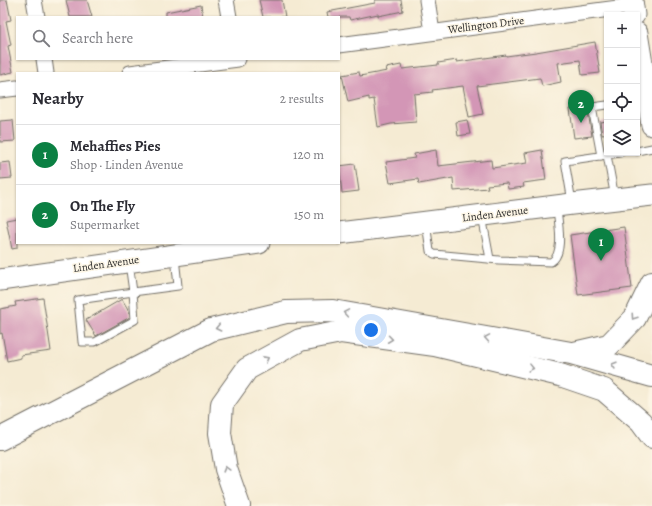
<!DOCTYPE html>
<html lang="en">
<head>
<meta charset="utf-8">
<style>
	body { margin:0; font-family:Alegreya,serif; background:#f2f2f3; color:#2b2b33 }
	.controls { position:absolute; right:12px; top:12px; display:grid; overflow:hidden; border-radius:0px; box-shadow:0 1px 3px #0004 }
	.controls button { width:36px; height:36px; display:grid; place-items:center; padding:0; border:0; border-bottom:1px solid #e1e1e2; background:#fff; color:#2b2b33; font:20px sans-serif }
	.you { position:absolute; left:371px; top:330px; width:14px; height:14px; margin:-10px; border:3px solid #fff; border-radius:50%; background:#1a73e8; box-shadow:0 0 0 6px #1a73e833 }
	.badge { display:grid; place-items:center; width:26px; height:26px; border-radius:50%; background:#0b8043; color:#fff; font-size:13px; font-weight:700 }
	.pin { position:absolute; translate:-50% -33px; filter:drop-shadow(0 1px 2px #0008) }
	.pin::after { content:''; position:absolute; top:21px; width:14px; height:12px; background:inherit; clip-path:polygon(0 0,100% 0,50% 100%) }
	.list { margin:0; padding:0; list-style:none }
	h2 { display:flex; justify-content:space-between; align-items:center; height:52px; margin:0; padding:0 16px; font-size:17px }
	h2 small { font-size:13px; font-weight:400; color:#7c7c81 }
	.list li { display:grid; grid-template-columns:26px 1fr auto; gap:12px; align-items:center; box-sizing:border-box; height:60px; padding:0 16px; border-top:1px solid #e1e1e2 }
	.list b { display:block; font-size:15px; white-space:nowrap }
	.list p { margin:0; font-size:13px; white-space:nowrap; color:#7c7c81 }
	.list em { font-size:13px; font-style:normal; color:#7c7c81 }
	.icon { flex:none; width:22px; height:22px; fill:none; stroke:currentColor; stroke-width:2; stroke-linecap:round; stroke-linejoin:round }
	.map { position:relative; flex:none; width:652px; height:506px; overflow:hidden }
	.search { position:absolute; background:#fff; box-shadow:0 1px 3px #0004; left:16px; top:16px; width:324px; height:44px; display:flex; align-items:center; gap:10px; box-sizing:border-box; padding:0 14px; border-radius:0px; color:#7c7c81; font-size:15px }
	.panel { position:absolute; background:#fff; box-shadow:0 1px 3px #0004; left:16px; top:72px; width:324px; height:172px; border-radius:0px }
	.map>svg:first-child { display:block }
	.building { fill:#d396b6 }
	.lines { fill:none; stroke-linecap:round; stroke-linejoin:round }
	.lane-casing { stroke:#726e66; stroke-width:9 }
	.street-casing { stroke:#726e66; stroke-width:17 }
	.secondary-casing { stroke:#726e66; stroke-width:23 }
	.highway-casing { stroke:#726e66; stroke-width:24 }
	.lane { stroke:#fff; stroke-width:7 }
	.street { stroke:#fff; stroke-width:15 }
	.secondary { stroke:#fff; stroke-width:21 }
	.highway { stroke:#fff; stroke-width:22 }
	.oneway { stroke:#a0a0a0 }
	.labels { text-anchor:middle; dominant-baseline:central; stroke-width:3; stroke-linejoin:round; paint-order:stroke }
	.street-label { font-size:11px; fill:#2b2b2b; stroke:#fcf5e5 }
</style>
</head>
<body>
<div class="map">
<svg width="652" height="506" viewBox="0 0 652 506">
	<rect width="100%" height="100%" fill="#fcf5e5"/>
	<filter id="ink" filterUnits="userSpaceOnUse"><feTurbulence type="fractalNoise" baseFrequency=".025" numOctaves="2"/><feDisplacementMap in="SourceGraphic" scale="8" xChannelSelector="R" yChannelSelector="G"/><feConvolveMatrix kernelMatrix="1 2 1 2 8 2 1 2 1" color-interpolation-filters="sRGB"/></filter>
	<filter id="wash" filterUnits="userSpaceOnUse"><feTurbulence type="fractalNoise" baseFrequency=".012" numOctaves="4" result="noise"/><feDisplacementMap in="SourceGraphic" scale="16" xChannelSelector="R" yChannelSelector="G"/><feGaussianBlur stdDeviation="0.9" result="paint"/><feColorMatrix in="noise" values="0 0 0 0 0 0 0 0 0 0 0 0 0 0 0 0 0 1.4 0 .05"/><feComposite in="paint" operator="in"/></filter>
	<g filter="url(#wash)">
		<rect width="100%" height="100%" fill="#f5ebd3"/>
		<g id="blocks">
			<g class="building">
				<polygon points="0,0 7,0 11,20 6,21 11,45 8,46 13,72 0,75"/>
				<polygon points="66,0 87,0 92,17 70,17"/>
				<polygon points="259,0 282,0 285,17 263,17"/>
				<polygon points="375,0 401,0 403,11 378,16 378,14 350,20 349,17 328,17 327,12 375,3"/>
				<polygon points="201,5 203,17 166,17 166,12"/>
				<polygon points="595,42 600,73 582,75 580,60 558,63 561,82 542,86 540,78 477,86 483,114 469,117 463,86 432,90 433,92 414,94 416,122 391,124 378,127 374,99 369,100 369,97 348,102 342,75 359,72 360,76 387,71 386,68 401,65 402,69 438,65 438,63 457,60 457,62 506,55 506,56 536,52"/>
				<polygon points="587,107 592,136 574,138 570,109"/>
				<polygon points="13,120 15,141 0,142 0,121"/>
				<polygon points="467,120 470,134 458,136 456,122"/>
				<polygon points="607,121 607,134 602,135 600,122"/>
				<polygon points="436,150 438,166 491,160 492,168 527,163 525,153 542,150 546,180 523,183 524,187 508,189 507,183 487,185 488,188 454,191 453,178 419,184 418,179 390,183 386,162 415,158 414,154"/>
				<polygon points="10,162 12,178 0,179 0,163"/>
				<polygon points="355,164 359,191 342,193 339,166"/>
				<polygon points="17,218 17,248 12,249 6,220"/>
				<polygon points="624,227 632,288 578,295 570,235"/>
				<polygon points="43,298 51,351 21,355 21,358 7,361 2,333 0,334 0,309 16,306 15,302"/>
				<polygon points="122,299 129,311 130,317 96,336 86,320"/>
			</g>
		</g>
	</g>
	<g filter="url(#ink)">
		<use href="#blocks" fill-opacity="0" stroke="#726e66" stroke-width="1"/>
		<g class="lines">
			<defs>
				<g id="lane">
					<polyline points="637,151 652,148"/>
					<polyline points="607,155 615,198"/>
					<polyline points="601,156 592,107 607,105"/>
					<polyline points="572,202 565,161 620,153"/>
					<polyline points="482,216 490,259"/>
					<path d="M 426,223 L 430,251 L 434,254 L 499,260 L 551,262 C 565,254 558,222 557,208"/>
					<polyline points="129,263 133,292 178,286 175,257"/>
					<polygon points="133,292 135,320 95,342 82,342 78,300"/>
				</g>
				<g id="street">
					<polyline points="34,0 37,17"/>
					<polyline points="226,0 229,17"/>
					<polyline points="427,0 432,32"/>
					<polyline points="339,45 633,6"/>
					<polyline points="44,59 46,73"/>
					<polyline points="130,73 238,59"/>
					<polyline points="0,90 17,88"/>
				</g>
				<g id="secondary">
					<polyline points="632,0 634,15"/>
					<polyline points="637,33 652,125"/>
					<polyline points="339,233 572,204 652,195"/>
					<polyline points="0,280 259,243"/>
				</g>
				<g id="highway">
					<polyline points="574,353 609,345 635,318 652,283"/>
					<polyline points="0,439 211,330 286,312 333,311 571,353 652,376"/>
					<polyline points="239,506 226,469 220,433 222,404 247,369 300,340 341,332 435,345 560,375 604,390 641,422 652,437"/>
				</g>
			</defs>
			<use href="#lane" class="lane-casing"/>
			<use href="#street" class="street-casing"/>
			<use href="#secondary" class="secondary-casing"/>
			<use href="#highway" class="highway-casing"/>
			<use href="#lane" class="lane"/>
			<use href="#street" class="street"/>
			<use href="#secondary" class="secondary"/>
			<use href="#highway" class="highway"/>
		</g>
		<defs><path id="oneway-chevron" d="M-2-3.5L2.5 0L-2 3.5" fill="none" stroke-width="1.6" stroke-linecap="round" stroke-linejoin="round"/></defs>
		<g class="oneway">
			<use href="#oneway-chevron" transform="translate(346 313) rotate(-170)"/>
			<use href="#oneway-chevron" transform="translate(634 317) rotate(124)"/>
			<use href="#oneway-chevron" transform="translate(218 328) rotate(167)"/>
			<use href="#oneway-chevron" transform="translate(487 338) rotate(-170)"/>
			<use href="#oneway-chevron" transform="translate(390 339) rotate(8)"/>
			<use href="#oneway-chevron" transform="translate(266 359) rotate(-28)"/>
			<use href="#oneway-chevron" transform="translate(614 365) rotate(-164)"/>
			<use href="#oneway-chevron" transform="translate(531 368) rotate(14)"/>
			<use href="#oneway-chevron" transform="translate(226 469) rotate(-105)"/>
		</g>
	</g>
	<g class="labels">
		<g class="street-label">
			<text transform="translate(486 25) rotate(-7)">Wellington Drive</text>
			<text transform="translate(495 214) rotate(-7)">Linden Avenue</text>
			<text transform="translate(106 264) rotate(-8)">Linden Avenue</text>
		</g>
	</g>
</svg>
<div class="controls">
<button>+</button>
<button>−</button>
<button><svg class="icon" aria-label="locate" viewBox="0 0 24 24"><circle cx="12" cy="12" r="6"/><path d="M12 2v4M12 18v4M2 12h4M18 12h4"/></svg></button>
<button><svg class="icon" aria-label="layers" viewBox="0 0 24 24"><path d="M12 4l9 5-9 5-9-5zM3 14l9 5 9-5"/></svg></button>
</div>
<div class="you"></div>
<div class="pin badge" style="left:601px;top:261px">1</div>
<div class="pin badge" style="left:581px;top:123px">2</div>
<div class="search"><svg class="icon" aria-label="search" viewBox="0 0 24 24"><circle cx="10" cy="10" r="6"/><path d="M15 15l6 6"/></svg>Search here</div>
<section class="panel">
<h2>Nearby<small>2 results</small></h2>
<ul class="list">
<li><span class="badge">1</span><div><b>Mehaffies Pies</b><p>Shop · Linden Avenue</p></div><em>120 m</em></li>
<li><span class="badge">2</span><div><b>On The Fly</b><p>Supermarket</p></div><em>150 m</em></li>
</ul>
</section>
</div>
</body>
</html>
